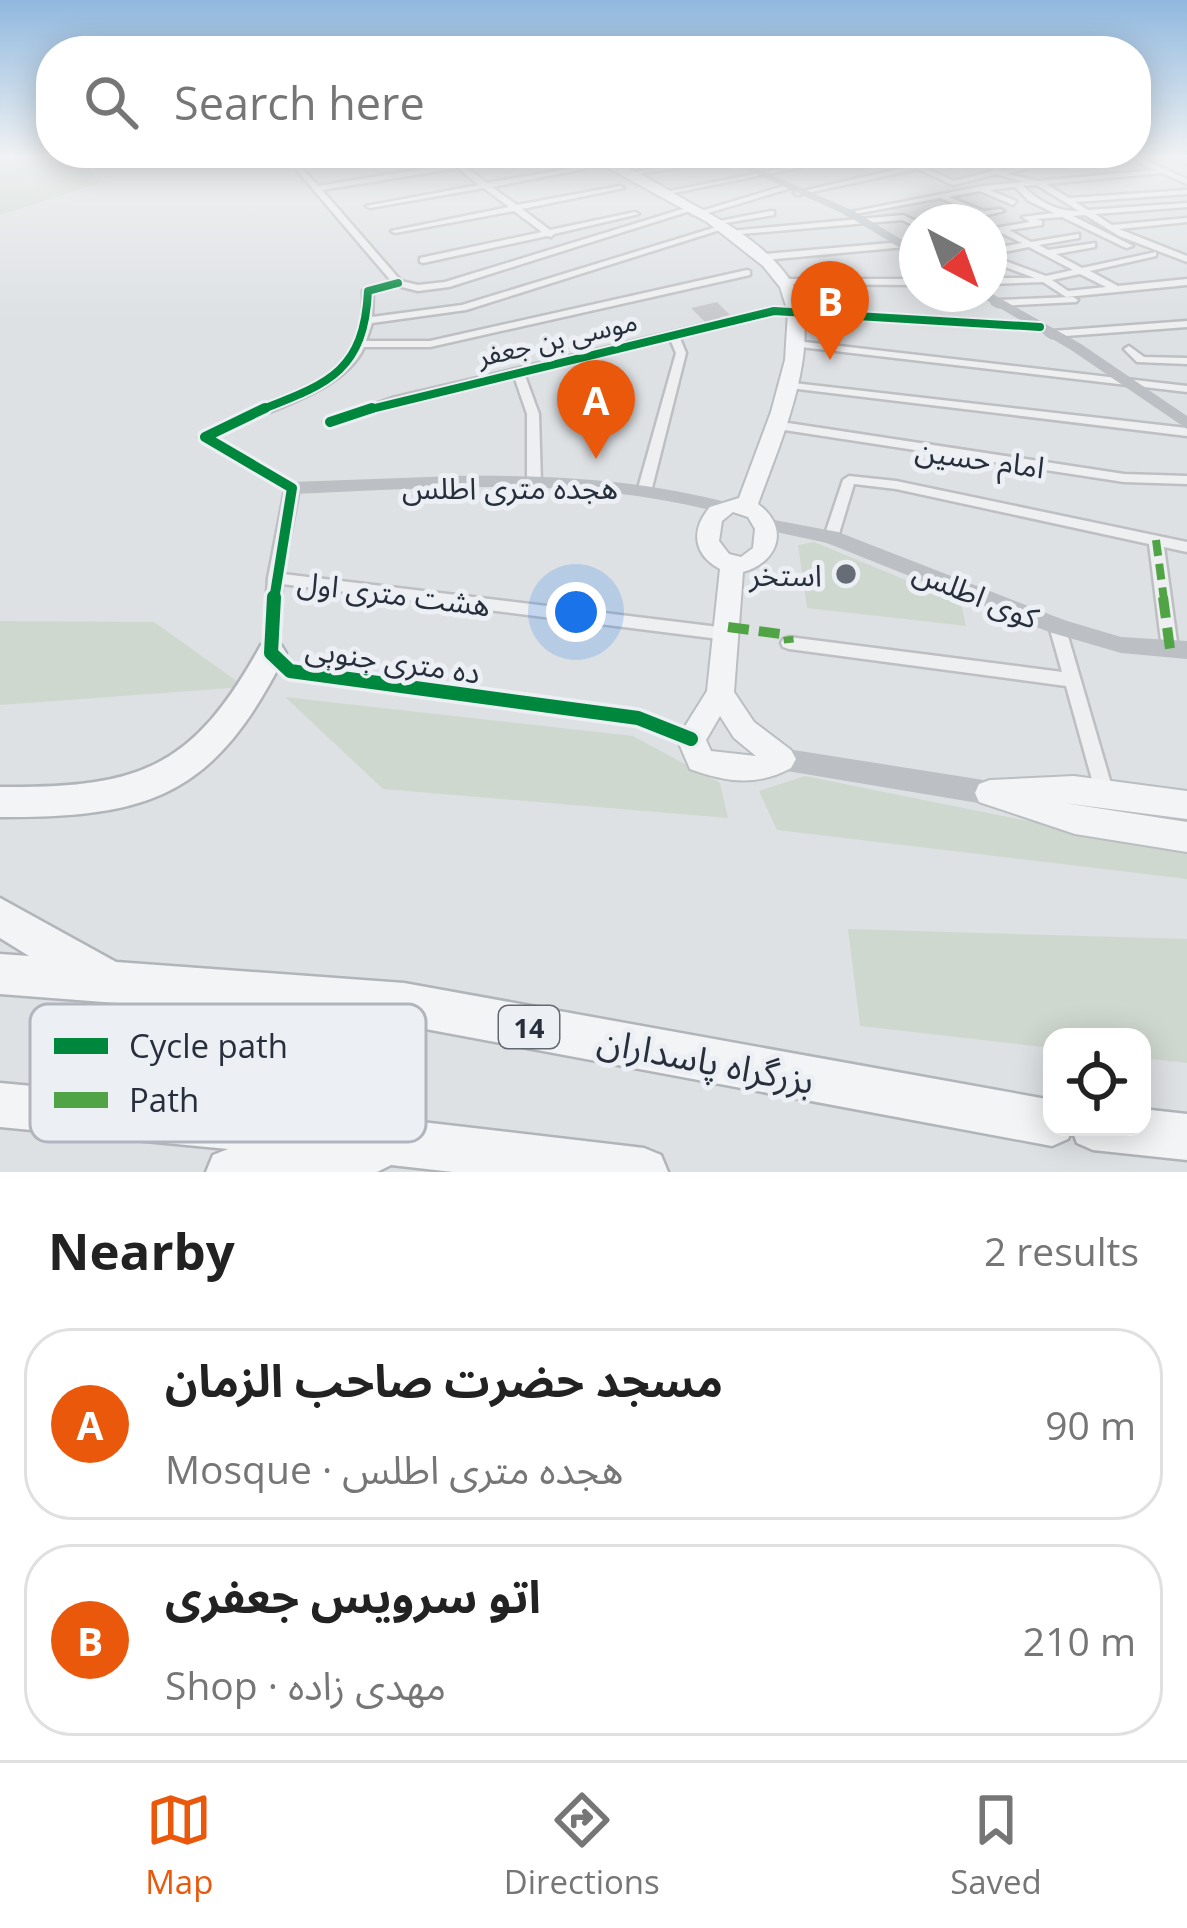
<!DOCTYPE html>
<html lang="en">
<head>
<meta charset="utf-8">
<style>
	body { margin:0; font-family:"Open Sans","Noto Sans Arabic",sans-serif; background:#f6f6f6; color:#222 }
	.controls { position:absolute; right:36px; bottom:36px; display:grid; overflow:hidden; border-radius:24px; box-shadow:0 6px 30px #0003 }
	.controls button { width:108px; height:108px; display:grid; place-items:center; padding:0; border:0; border-bottom:3px solid #e0e0e0; background:#fff; color:#222; font:60px sans-serif }
	.compass { position:absolute; left:899px; top:204px; width:108px; height:108px; border-radius:50%; background:#fff; box-shadow:0 6px 30px #0003; rotate:139deg }
	.you { position:absolute; left:576px; top:612px; width:42px; height:42px; margin:-30px; border:9px solid #fff; border-radius:50%; background:#1a73e8; box-shadow:0 0 0 18px #1a73e833 }
	.badge { display:grid; place-items:center; width:78px; height:78px; border-radius:50%; background:#ea580c; color:#fff; font-size:39px; font-weight:700 }
	.pin { position:absolute; translate:-50% -99px; filter:drop-shadow(0 3px 6px #0008) }
	.pin::after { content:''; position:absolute; top:63px; width:42px; height:36px; background:inherit; clip-path:polygon(0 0,100% 0,50% 100%) }
	.list { margin:0; padding:0; list-style:none }
	h2 { display:flex; justify-content:space-between; align-items:center; height:156px; margin:0; padding:0 48px; font-size:51px }
	h2 small { font-size:39px; font-weight:400; color:#767676 }
	.list li { display:grid; grid-template-columns:78px 1fr auto; gap:36px; align-items:center; box-sizing:border-box; height:192px; margin:0 24px 24px; padding:0 24px; border:3px solid #e0e0e0; border-radius:48px }
	.list b { display:block; font-size:45px; white-space:nowrap }
	.list p { margin:0; font-size:39px; white-space:nowrap; color:#767676 }
	.list em { font-size:39px; font-style:normal; color:#767676 }
	.icon { flex:none; width:66px; height:66px; fill:none; stroke:currentColor; stroke-width:2; stroke-linecap:round; stroke-linejoin:round }
	.map { position:relative; flex:none; width:1187px; height:1172px; overflow:hidden }
	.search { position:absolute; background:#fff; box-shadow:0 6px 30px #0003; left:36px; right:36px; top:36px; height:132px; display:flex; align-items:center; gap:30px; box-sizing:border-box; padding:0 42px; border-radius:48px; color:#767676; font-size:45px }
	.sheet { height:588px; background:#fff }
	nav { display:flex; justify-content:space-around; align-items:center; box-sizing:border-box; height:168px; border-top:3px solid #e0e0e0; background:#fff; font-size:33px; color:#767676 }
	nav a { display:grid; justify-items:center; gap:6px }
	nav .on { color:#ea580c }
	.map>svg:first-child { display:block }
	.green { fill:#cfd8cf }
	.building { fill:#c7c9cc }
	.lines { fill:none; stroke-linecap:round; stroke-linejoin:round }
	.street-casing { stroke:#bdbfc2; stroke-width:5 }
	.primary-casing { stroke:#bbbec1; stroke-width:4 }
	.highway-casing { stroke:#b1b4b8; stroke-width:5 }
	.street { fill:#eeeff1; fill-rule:evenodd }
	.secondary { fill:#bcc0c4; fill-rule:evenodd }
	.primary { fill:#f2f4f5; fill-rule:evenodd }
	.highway { fill:#f2f4f5; fill-rule:evenodd }
	.quiet-far1 { stroke:#51a445; stroke-width:8; stroke-dasharray:16 8; stroke-linecap:butt }
	.quiet { stroke:#51a445; stroke-width:10; stroke-dasharray:21 10; stroke-linecap:butt }
	.cycleway-far2-casing { stroke:#eceff4; stroke-width:12 }
	.cycleway-far1-casing { stroke:#eceff4; stroke-width:16 }
	.cycleway-casing { stroke:#eceff4; stroke-width:21 }
	.cycleway-far2 { stroke:#00873e; stroke-width:8 }
	.cycleway-far1 { stroke:#00873e; stroke-width:10 }
	.cycleway { stroke:#00873e; stroke-width:14 }
	.poi-dot { fill:#676d77; stroke:#eceff4; stroke-width:4.5 }
	.labels { text-anchor:middle; dominant-baseline:central; stroke-width:10; stroke-linejoin:round; paint-order:stroke }
	.far-street-label { font-size:27px; fill:#272f3c; stroke:#eceff4 }
	.shield { fill:#eceff4; stroke:#626973; stroke-width:3 }
	.shield-label { font-size:27px; font-weight:bold; fill:#272f3c }
	.street-label { font-size:30px; fill:#272f3c; stroke:#eceff4 }
	.poi-label { font-size:30px; fill:#272f3c; stroke:#eceff4; text-anchor:end }
	.near-street-label { font-size:36px; fill:#272f3c; stroke:#eceff4 }
	.key { fill:#eceff4; stroke:#b1b5bd; stroke-width:3 }
	.key-label { font-size:33px; fill:#272f3c }
</style>
</head>
<body>
<div class="map">
<svg width="1187" height="1172" viewBox="0 0 1187 1172">
	<rect width="100%" height="100%" fill="#dee1e4"/>
	<g class="green">
		<polygon points="0,155 78,155 99,183 0,215"/>
		<polygon points="814,542 961,603 966,626 807,608 798,545"/>
		<polygon points="0,621 154,622 245,687 0,705"/>
		<polygon points="285,697 633,736 720,783 728,818 383,789"/>
		<polygon points="805,776 1187,853 1187,879 777,830 759,791"/>
		<polygon points="848,929 1187,939 1187,1063 1142,1058 1142,1037 1052,1037 1052,1048 860,1026"/>
	</g>
	<polygon class="building" points="717,302 730,315 720,317 725,322 709,326 691,308"/>
	<g class="lines">
		<defs>
			<g id="street">
				<path d="M 284,155 L 290,155 L 318,186 L 453,164 L 442,155 L 449,155 L 460,163 L 527,155 L 465,167 L 487,183 L 580,167 L 584,169 L 492,187 L 517,205 L 620,186 L 624,188 L 522,209 L 550,230 L 635,212 L 639,214 L 554,234 L 551,237 L 547,236 L 423,263 L 420,262 L 420,258 L 542,232 L 514,211 L 395,233 L 391,231 L 509,207 L 484,188 L 370,208 L 366,206 L 479,185 L 458,168 L 322,190 L 401,281 L 418,285 L 445,282 L 686,208 L 693,210 L 449,287 L 418,291 L 398,286 L 373,293 L 372,317 L 462,305 L 723,225 L 723,229 L 466,310 L 372,323 L 366,341 L 430,341 L 747,270 L 750,271 L 750,275 L 430,347 L 364,347 C 343,395 258,411 214,437 L 299,488 L 283,574 L 727,628 L 733,630 L 735,634 L 733,638 L 727,640 L 282,584 L 279,651 L 295,665 L 638,711 L 697,734 L 700,739 L 697,744 L 691,746 L 636,725 L 290,677 C 280,674 268,662 263,653 L 268,578 L 285,490 L 199,437 C 248,399 342,399 361,329 C 364,317 363,303 363,291 L 392,282 Z"/>
				<polygon points="373,155 388,155 330,165 327,163"/>
				<polygon points="598,155 621,155 595,159 592,157"/>
				<polygon points="747,155 762,155 625,176 621,174"/>
				<polygon points="850,155 862,155 659,196 655,194"/>
				<path d="M 890,155 L 898,155 L 919,165 L 954,157 L 950,155 C 969,155 987,160 1003,171 L 1060,156 L 1134,155 L 1187,179 L 1187,184 L 1162,173 L 1046,184 L 1069,198 L 1187,190 L 1187,194 L 1075,202 L 1088,210 L 1187,203 L 1187,207 L 1095,214 L 1112,225 L 1187,218 L 1187,222 L 1119,229 L 1187,256 L 1187,262 L 1119,236 L 1085,215 L 1073,216 L 1133,246 L 1126,248 L 1062,217 L 1036,219 L 1042,221 L 1042,225 L 1009,230 L 1031,242 L 1079,234 L 1079,238 L 1039,245 L 1048,250 L 1095,243 L 1095,247 L 1056,254 L 1082,268 L 1156,252 L 1156,256 L 1090,271 L 1118,286 L 1187,279 L 1187,285 L 1066,297 L 1043,282 L 989,284 L 989,278 L 1035,278 L 989,261 L 989,255 L 1046,276 L 1073,270 L 1029,247 L 989,255 L 989,249 L 1022,243 L 999,232 L 989,233 L 989,229 L 1030,222 L 1022,217 L 1054,213 L 1029,201 L 1015,187 L 989,190 L 1016,201 L 1013,205 L 980,191 L 949,197 L 984,211 L 1000,209 L 1004,211 L 983,216 L 940,198 L 850,215 L 846,213 L 983,186 L 1024,182 L 997,174 L 953,185 L 918,169 L 798,195 L 794,193 L 912,166 ZM 1128,157 L 1155,170 L 1038,181 L 1007,174 L 1060,160 ZM 962,160 L 987,166 L 993,171 L 954,181 L 926,168 ZM 1037,185 L 1079,211 C 1057,212 1038,201 1023,186 ZM 1080,274 L 1106,287 L 1068,291 L 1052,280 Z"/>
				<polygon points="1168,155 1176,155 1187,159 1187,164"/>
				<polygon points="784,186 791,188 698,216 691,214"/>
				<polygon points="771,211 774,211 774,215 713,225 709,223"/>
				<polygon points="903,215 918,222 917,227 902,220 730,235 726,233 730,231"/>
				<polygon points="902,242 905,243 905,247 765,260 761,257 765,254"/>
				<polygon points="787,279 917,279 917,285 784,284 784,280"/>
				<polygon points="1073,297 1078,300 1076,302 998,306 993,303 998,300"/>
				<polygon points="774,308 1040,324 1045,327 1040,330 774,314 679,336 686,353 652,488 645,492 638,488 676,353 670,339 524,373 539,414 541,483 534,487 527,483 527,414 514,376 400,403 330,426 324,422 392,398"/>
				<polygon points="1187,321 1187,327 1052,337 1047,334 1052,331"/>
				<polygon points="796,341 1187,386 1187,392 792,346 792,342"/>
				<polygon points="1129,346 1144,357 1187,358 1187,364 1137,362 1124,349"/>
				<polygon points="785,382 1187,428 1187,436 781,387 779,385"/>
				<polygon points="775,421 1124,474 1187,476 1187,484 1124,482 771,428 771,422"/>
				<polygon points="849,476 896,481 1187,542 1187,552 1164,547 1178,649 1176,653 1164,653 1162,649 1149,544 896,489 854,484 838,537 831,542 826,540 824,537 843,480"/>
				<polygon points="1057,620 1063,622 1065,626 1114,794 1112,800 1105,802 1098,800 1096,794 1066,686 789,649 783,647 781,643 783,639 789,637 1062,672 1049,626 1051,622"/>
			</g>
			<g id="primary">
				<path d="M 585,155 C 614,155 666,189 692,204 C 729,224 769,247 792,283 C 828,339 778,447 758,504 C 790,527 779,562 743,572 L 734,692 L 754,722 L 791,750 L 796,759 L 791,768 C 756,787 726,782 690,769 L 677,739 L 707,691 L 720,569 C 692,554 691,529 710,507 L 739,498 L 771,412 L 785,360 L 788,312 L 780,287 L 763,266 L 707,222 ZM 733,512 L 748,517 L 755,529 L 753,548 L 741,557 L 729,554 L 719,541 L 722,521 ZM 720,716 L 734,738 L 756,756 L 711,751 L 706,740 Z"/>
				<polygon points="1074,776 1187,791 1187,819 1064,803 1187,822 1187,852 1075,834 979,802 975,793 979,784 990,780"/>
			</g>
			<g id="highway">
				<path d="M 271,642 L 281,645 L 286,653 C 216,794 153,818 0,817 L 0,787 C 139,788 192,770 261,645 Z"/>
				<polygon points="0,898 116,962 404,983 1052,1100 1052,1127 1142,1127 1142,1109 1187,1114 1187,1160 1093,1150 1077,1143 1072,1130 1068,1139 1052,1146 404,1025 0,994 0,954 29,956 0,938"/>
				<polygon points="0,1083 413,1121 644,1148 661,1155 668,1172 453,1172 391,1165 377,1172 206,1172 213,1155 228,1149 0,1127"/>
			</g>
		</defs>
		<use href="#street" class="street-casing"/>
		<use href="#primary" class="primary-casing"/>
		<use href="#highway" class="highway-casing"/>
		<use href="#street" class="street"/>
		<g class="secondary">
			<polygon points="714,155 726,155 854,211 917,249 917,258 846,215"/>
			<polygon points="989,292 1081,344 1187,416 1187,429 1071,350 976,294"/>
			<path d="M 455,476 C 550,475 640,479 733,504 L 735,508 L 726,514 C 579,475 442,488 292,494 L 283,488 L 292,482 Z"/>
			<polygon points="769,519 838,532 1064,620 1121,637 1187,641 1187,659 1121,653 1049,632 827,543 762,529 759,525"/>
			<polygon points="781,748 990,781 999,785 1003,793 999,801 990,805 781,770 772,767 768,759 772,751"/>
		</g>
		<use href="#primary" class="primary"/>
		<use href="#highway" class="highway"/>
		<polyline class="quiet-far1" points="1156,540 1164,600"/>
		<g class="quiet">
			<polyline points="1163,597 1170,649"/>
			<polyline points="728,627 788,635 789,643"/>
		</g>
		<defs>
			<g id="cycleway-far2">
				<path d="M 258,411 C 327,384 364,373 368,291 L 398,283"/>
				<polyline points="363,411 774,311 1040,327"/>
			</g>
			<g id="cycleway-far1">
				<polyline points="265,408 205,437 292,488 274,600"/>
				<polyline points="330,422 372,408"/>
			</g>
			<polyline id="cycleway" points="274,597 271,653 290,671 638,718 691,739"/>
		</defs>
		<use href="#cycleway-far2" class="cycleway-far2-casing"/>
		<use href="#cycleway-far1" class="cycleway-far1-casing"/>
		<use href="#cycleway" class="cycleway-casing"/>
		<use href="#cycleway-far2" class="cycleway-far2"/>
		<use href="#cycleway-far1" class="cycleway-far1"/>
		<use href="#cycleway" class="cycleway"/>
	</g>
	<linearGradient id="sky" x2="0" y2="1"><stop stop-color="#90b8de"/><stop offset="0.49" stop-color="#f0f2f3"/><stop offset="1" stop-color="#f0f2f3" stop-opacity="0"/></linearGradient>
	<rect width="1187" height="319" fill="url(#sky)"/>
	<circle class="poi-dot" cx="846" cy="574" r="12"/>
	<g class="labels">
		<g class="far-street-label">
			<text transform="translate(557 338) rotate(-13)">موسی بن جعفر</text>
		</g>
		<rect class="shield" x="499" y="1006" width="60" height="42" rx="9"/>
		<g class="shield-label">
			<text x="529" y="1027">14</text>
		</g>
		<g class="street-label">
			<text transform="translate(980 458) rotate(8)">امام حسین</text>
			<text x="510" y="487">هجده متری اطلس</text>
			<text transform="translate(394 593) rotate(7)">هشت متری اول</text>
			<text transform="translate(976 594) rotate(22)">کوی اطلس</text>
			<text transform="translate(393 660) rotate(8)">ده متری جنوبی</text>
		</g>
		<g class="poi-label">
			<text x="822" y="574">استخر</text>
		</g>
		<g class="near-street-label">
			<text transform="translate(706 1060) rotate(11)">بزرگراه پاسداران</text>
		</g>
	</g>
	<rect x="30" y="1004" width="396" height="138" rx="18" class="key"/>
	<rect x="54" y="1038" width="54" height="16" fill="#00873e"/>
	<rect x="54" y="1092" width="54" height="16" fill="#51a445"/>
	<g class="key-label">
		<text x="129" y="1058">Cycle path</text>
		<text x="129" y="1112">Path</text>
	</g>
</svg>
<div class="controls">
<button><svg class="icon" aria-label="locate" viewBox="0 0 24 24"><circle cx="12" cy="12" r="6"/><path d="M12 2v4M12 18v4M2 12h4M18 12h4"/></svg></button>
</div>
<svg class="compass" viewBox="-18 -18 36 36"><path d="M0-13l5 13h-10z" fill="#e53935"/><path d="M0 13l5-13h-10z" fill="#767676"/></svg>
<div class="you"></div>
<div class="pin badge" style="left:596px;top:459px">A</div>
<div class="pin badge" style="left:830px;top:360px">B</div>
<div class="search"><svg class="icon" aria-label="search" viewBox="0 0 24 24"><circle cx="10" cy="10" r="6"/><path d="M15 15l6 6"/></svg>Search here</div>
</div>
<section class="sheet">
<h2>Nearby<small>2 results</small></h2>
<ul class="list">
<li><span class="badge">A</span><div><b>مسجد حضرت صاحب الزمان</b><p>Mosque · هجده متری اطلس</p></div><em>90 m</em></li>
<li><span class="badge">B</span><div><b>اتو سرویس جعفری</b><p>Shop · مهدی زاده</p></div><em>210 m</em></li>
</ul>
</section>
<nav>
<a class="on"><svg class="icon" aria-label="map" viewBox="0 0 24 24"><path d="M3 6l6-2 6 2 6-2v14l-6 2-6-2-6 2zM9 4v14M15 6v14"/></svg>Map</a>
<a><svg class="icon" aria-label="directions" viewBox="0 0 24 24"><path d="M12 3l9 9-9 9-9-9zM9 14v-3h6M13 9l2 2-2 2"/></svg>Directions</a>
<a><svg class="icon" aria-label="saved" viewBox="0 0 24 24"><path d="M7 4h10v16l-5-4-5 4z"/></svg>Saved</a>
</nav>
</body>
</html>
